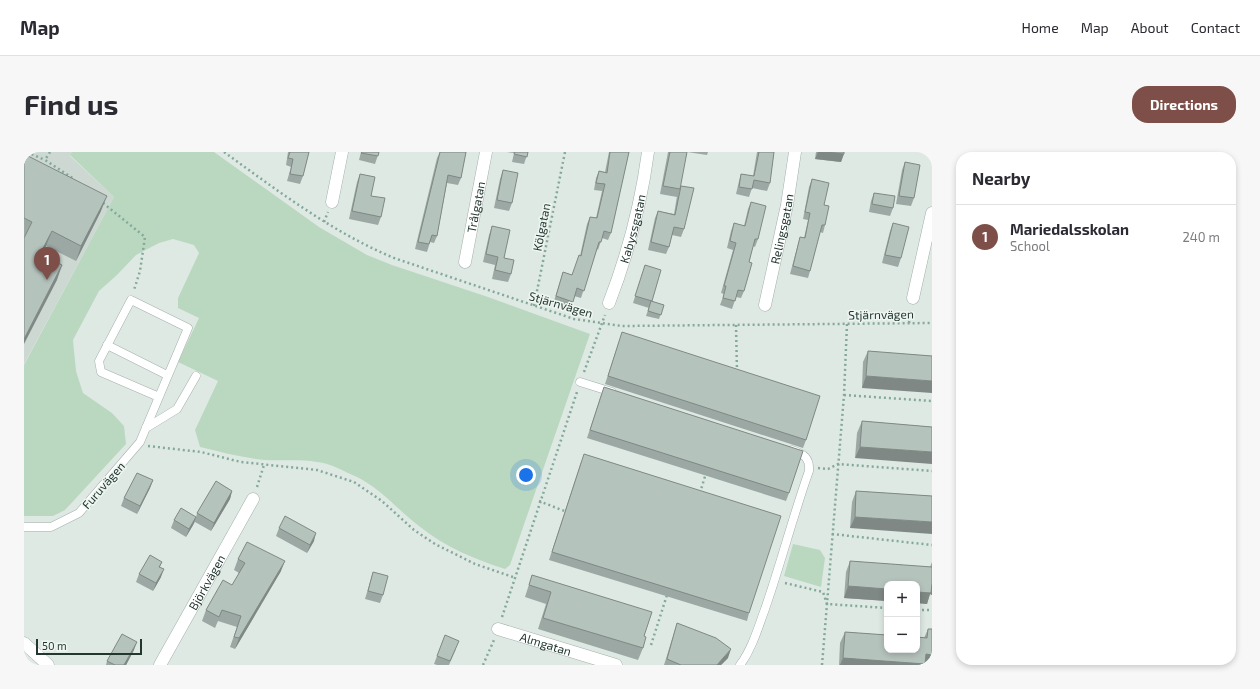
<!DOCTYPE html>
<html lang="en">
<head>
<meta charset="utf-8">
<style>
	body { margin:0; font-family:"Exo 2",sans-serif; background:#f7f7f7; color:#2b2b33 }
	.controls { position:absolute; right:12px; bottom:12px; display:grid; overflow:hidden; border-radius:8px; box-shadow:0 2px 6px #0003 }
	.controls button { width:36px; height:36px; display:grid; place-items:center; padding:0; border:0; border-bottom:1px solid #e1e1e2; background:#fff; color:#2b2b33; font:20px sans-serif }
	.scale { position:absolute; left:12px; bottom:10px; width:106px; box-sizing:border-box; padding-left:4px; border:2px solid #223730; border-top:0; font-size:11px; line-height:14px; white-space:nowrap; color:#223730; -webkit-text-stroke:3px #eff6f2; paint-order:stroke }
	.you { position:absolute; left:502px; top:323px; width:14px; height:14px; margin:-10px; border:3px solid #fff; border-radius:50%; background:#1a73e8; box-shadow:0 0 0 6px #1a73e833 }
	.badge { display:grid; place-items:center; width:26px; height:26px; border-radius:50%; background:#7e4f48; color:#fff; font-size:13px; font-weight:700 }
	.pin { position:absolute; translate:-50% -33px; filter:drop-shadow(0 1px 2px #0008) }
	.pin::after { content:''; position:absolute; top:21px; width:14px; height:12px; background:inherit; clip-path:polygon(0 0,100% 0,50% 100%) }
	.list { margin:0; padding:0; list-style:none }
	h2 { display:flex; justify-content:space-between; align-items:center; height:52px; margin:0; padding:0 16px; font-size:17px }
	h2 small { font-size:13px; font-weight:400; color:#7c7c81 }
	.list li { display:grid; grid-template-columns:26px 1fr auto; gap:12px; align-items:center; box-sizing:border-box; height:64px; padding:0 16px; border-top:1px solid #e1e1e2 }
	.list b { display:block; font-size:15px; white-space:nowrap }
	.list p { margin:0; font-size:13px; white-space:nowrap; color:#7c7c81 }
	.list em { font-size:13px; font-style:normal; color:#7c7c81 }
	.map { position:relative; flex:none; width:908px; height:513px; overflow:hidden; border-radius:16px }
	header { display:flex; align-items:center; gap:24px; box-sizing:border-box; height:56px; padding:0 20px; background:#fff; border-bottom:1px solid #e1e1e2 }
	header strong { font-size:19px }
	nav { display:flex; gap:22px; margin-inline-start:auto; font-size:14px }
	.intro { display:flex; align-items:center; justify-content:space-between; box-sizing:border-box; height:96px; padding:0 24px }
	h1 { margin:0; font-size:28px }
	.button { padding:10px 18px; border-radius:16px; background:#7e4f48; color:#fff; font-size:14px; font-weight:700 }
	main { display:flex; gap:24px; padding:0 24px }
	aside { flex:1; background:#fff; border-radius:16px; box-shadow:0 2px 6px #0003 }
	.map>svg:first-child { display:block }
	.built { fill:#ced8d3 }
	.green { fill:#bad8c0 }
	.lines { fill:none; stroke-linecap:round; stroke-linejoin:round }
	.service-casing { stroke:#a3b0aa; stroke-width:9 }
	.minor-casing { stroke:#a3b0aa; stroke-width:13 }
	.path { stroke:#83a99b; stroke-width:2.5; stroke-dasharray:2 3; stroke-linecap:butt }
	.service { stroke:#fff; stroke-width:8 }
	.minor { stroke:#fff; stroke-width:12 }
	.wall { fill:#9ca8a3 }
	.shaded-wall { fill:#7f8884 }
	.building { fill:#b5c3bd; stroke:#7f8884 }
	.labels { text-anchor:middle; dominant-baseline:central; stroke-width:3; stroke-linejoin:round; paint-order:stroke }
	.street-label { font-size:12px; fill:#223730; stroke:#eff6f2 }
</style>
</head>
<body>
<header>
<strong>Map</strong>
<nav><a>Home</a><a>Map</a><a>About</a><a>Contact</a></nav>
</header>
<div class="intro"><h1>Find us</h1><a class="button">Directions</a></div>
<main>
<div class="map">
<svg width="908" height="513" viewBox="0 0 908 513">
	<rect width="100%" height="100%" fill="#dfe9e4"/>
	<polygon class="built" points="0,0 48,0 46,4 90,45 0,212"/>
	<g class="green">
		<path d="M 48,0 L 190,0 L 295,75 L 343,103 L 368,113 L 464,145 L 566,182 L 486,413 L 481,417 C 450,407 421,395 395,374 C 374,358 357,337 333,325 C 321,320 306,311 293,310 C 276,307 258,309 241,308 C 219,306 197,300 176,295 L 171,278 L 194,229 L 154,210 L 175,166 L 154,156 L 154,146 L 175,101 L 170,93 L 149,87 L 135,91 L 112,103 L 93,123 L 75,139 L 49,188 L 52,219 L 59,241 L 88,261 L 100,274 L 102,292 L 41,358 L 29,364 L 0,364 L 0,213 L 90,45 L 46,3 Z"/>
		<polygon points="769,392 796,398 801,406 797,435 760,424"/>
	</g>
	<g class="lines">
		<defs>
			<g id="service">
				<polyline points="83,193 143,223"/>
				<polyline points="556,230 588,240"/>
				<polyline points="122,276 153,257 172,224"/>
				<polyline points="0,375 27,375 55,361 116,290 164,176 107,148 75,209 77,220 135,245"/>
				<path d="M 716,513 C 728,497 734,476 741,457 C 757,411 769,364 785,319 C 786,306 780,302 768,298"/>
			</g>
			<g id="minor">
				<polyline points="308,50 318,0"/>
				<path id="s1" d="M 441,110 L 462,0"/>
				<polyline points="889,146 908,61"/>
				<path id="s2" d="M 585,151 C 604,102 617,52 624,0"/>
				<path id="s3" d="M 741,153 L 763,53 L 771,0"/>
				<path id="s4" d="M 474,477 L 592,513"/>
				<polyline points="0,491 24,513"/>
				<path id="s5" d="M 136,513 L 229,347"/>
			</g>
		</defs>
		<use href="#service" class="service-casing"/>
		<use href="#minor" class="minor-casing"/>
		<g class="path">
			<polyline points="3,0 21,8"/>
			<polyline points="26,0 21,8 50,27"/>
			<path d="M 200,0 C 254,39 308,80 370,106 L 550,167 L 598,174 L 908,171"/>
			<polyline points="79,51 121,85 116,119 110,138"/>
			<polyline points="300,70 304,60"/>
			<polyline points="510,154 541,0"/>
			<polyline points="885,171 887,158"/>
			<polyline points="712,173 713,220"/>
			<polyline points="560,220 581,163"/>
			<polyline points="820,243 908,249"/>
			<polyline points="124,294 177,300 217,310 293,318 330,330 358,349 390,378 411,392 451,412 492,426"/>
			<polyline points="794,316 804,317 814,312 908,319"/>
			<polyline points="233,335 240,313"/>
			<polyline points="676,341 682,321"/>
			<polyline points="515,349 543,360"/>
			<polyline points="808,382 908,393"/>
			<polyline points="761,431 799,440 803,452 863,456"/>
			<polyline points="893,458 908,458"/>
			<polyline points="478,465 553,240"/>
			<polyline points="627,493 643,443"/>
			<polyline points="459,513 470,488"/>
			<polyline points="798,513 820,243 823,172"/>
		</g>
		<use href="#service" class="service"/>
		<use href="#minor" class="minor"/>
	</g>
	<g class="wall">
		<polygon points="264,0 285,0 279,24 276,32 263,29 267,15 262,13"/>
		<polygon points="337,0 355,0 351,12 335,8"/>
		<polygon points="416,0 442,0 437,26 434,33 423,31 413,84 410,91 406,90 403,100 391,97 413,6"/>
		<polygon points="483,0 504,0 500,12 488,10 490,1"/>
		<polygon points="585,0 605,0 587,81 584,88 578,86 574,98 573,97 557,146 550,144 546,157 529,152 539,120 548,123 556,104 563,72 566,65 572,66 578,39 570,38 572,26 575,19 581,20"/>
		<polygon points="644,0 684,0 683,3 663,0 656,35 660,77 657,85 648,83 645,95 642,102 624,98 631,66 634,59 650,62 653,44 653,45 636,42"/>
		<polygon points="733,0 750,0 746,31 743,39 728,36 725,45 712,42 715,29 717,22 729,24"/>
		<polygon points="792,0 820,0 817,10 791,7"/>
		<polygon points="881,10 890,46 887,54 872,52 878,18"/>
		<polygon points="0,11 77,59 52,109 22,94 18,103 33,128 0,84"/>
		<polygon points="479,18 488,51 485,59 470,56 476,27"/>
		<polygon points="336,22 357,65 354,73 325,67 333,30"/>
		<polygon points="788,27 800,53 801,73 799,81 796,80 786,119 784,126 766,122 774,92 776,85 780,86 784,68 779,67 785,35"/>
		<polygon points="850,41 869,56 866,64 845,60 847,49"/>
		<polygon points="727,50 734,87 731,95 729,94 725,110 720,139 717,146 712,145 708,157 696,153 700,142 697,141 709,98 703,96 707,79 710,71 720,74 724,57"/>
		<polygon points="869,71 877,106 874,115 858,111 866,79"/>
		<polygon points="468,74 480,106 487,122 484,130 468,127 471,113 459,110 465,83"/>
		<polygon points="621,113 627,149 640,153 635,167 622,164 625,155 625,156 609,151"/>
		<polygon points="595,189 782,288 779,296 581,232"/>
		<polygon points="844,199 908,204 838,236 839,210"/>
		<polygon points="577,243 765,341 762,349 563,286"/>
		<polygon points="838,269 908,275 831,306 833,281"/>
		<polygon points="557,310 725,461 723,469 525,408"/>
		<polygon points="129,328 126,336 113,362 97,354 100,346"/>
		<polygon points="208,339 206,347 187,379 171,370 162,385 147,376 150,368 172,365 173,361"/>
		<polygon points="832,339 908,344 826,376 828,350"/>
		<polygon points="255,376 290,389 283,401 252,384"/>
		<polygon points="214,407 257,419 211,497 206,495 213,475 194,469 191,476 178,469 182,458 208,433 215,421 210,418"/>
		<polygon points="826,409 906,415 908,410 908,443 906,442 903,452 893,451 893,432 863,432 863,449 820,446 822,420"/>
		<polygon points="138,410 136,415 137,425 129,439 112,430 115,422"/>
		<polygon points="349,420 359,443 356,451 341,447"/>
		<polygon points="508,423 620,484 619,496 614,508 514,477 522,452 501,445"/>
		<polygon points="653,471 704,506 697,513 640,513"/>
		<polygon points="904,477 908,513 815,513 816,491 821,480 900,486"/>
		<polygon points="432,497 425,513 413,513 410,512 413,504"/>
		<polygon points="110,498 102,513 82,513 83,509"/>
	</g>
	<g class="shaded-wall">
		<polygon points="794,0 802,0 820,2 817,10 791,7"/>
		<polygon points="83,44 77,59 52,109 57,94"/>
		<polygon points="28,79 22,94 10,117 16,102"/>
		<polygon points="38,113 33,128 0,192 0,187"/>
		<polygon points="842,224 908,229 908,241 838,236"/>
		<polygon points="836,295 908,300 908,312 831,306"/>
		<polygon points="129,328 126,336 113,362 116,354"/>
		<polygon points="208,339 206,347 187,379 190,371"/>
		<polygon points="172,365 169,373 162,385 165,377"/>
		<polygon points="831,365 908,370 908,382 826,376"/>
		<polygon points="292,381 290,389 283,401 286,393"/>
		<polygon points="261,409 257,419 211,497 215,486"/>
		<polygon points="140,417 137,425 129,439 132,431"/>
		<polygon points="908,431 908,443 906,442 903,452 893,451 893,440"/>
		<polygon points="824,434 863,437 863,449 820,446"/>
		<polygon points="113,490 110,498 102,513 100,513"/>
		<polygon points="707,497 704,506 697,513 693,513"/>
		<polygon points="902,502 908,503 908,513 816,513 819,506"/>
	</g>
	<g class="building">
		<polygon points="266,0 285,0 279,24 266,22 269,7 264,6"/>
		<polygon points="338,0 355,0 354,4 337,1"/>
		<polygon points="416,0 442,0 437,26 424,23 413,84 408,83 405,92 394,90"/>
		<polygon points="491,0 504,0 503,5 490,2"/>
		<polygon points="586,0 605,0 587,81 580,79 577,90 575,90 560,139 553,136 549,150 532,144 539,120 548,123 555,103 557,104 566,65 573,66 581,32 572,31 575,19 583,21"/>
		<polygon points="646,0 663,0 656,37 639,34"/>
		<polygon points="735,0 750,0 746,31 730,28 728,37 715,35 717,22 730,24"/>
		<polygon points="802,0 820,0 820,2"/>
		<polygon points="4,4 83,44 57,94 28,79 16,102 38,113 0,187 0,86 8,70 0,66 0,11"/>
		<polygon points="881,10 896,13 890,46 875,44"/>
		<polygon points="479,18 494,21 488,51 473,48"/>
		<polygon points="336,22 351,25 347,44 361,46 357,65 328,59"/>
		<polygon points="788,27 805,31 800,53 805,54 801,73 798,73 786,119 769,114 776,85 781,86 786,61 781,60"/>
		<polygon points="657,34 670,36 660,77 650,75 645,95 627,90 634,59 651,63"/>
		<polygon points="850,41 871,44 869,56 848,52"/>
		<polygon points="727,50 742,54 734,87 731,87 725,110 728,111 720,139 714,138 711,149 699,146 702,134 700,134 712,91 706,89 710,71 721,74"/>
		<polygon points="869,71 885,75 877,106 861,103"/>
		<polygon points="468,74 486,78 480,106 490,108 487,122 471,118 474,105 462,102"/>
		<polygon points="621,113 637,118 628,149 611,144"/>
		<polygon points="627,149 640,153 637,163 624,159"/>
		<polygon points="598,180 796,244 782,288 584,224"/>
		<polygon points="844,199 908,204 908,229 842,224"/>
		<polygon points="580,235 779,299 765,341 566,278"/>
		<polygon points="838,269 908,275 908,300 836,295"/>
		<polygon points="560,302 757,364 725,461 528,400"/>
		<polygon points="113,321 129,328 116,354 100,346"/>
		<polygon points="192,329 208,339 190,371 173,361"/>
		<polygon points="832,339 908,344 908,370 831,365"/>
		<polygon points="157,356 172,365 165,377 150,368"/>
		<polygon points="261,364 292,381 286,393 255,376"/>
		<polygon points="223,390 261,409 215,486 210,485 217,464 198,458 195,465 182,458 199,428 208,433 221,411 214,407"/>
		<polygon points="126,403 138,410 135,415 140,417 132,431 115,422"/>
		<polygon points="826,409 908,415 908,431 907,441 893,440 893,432 863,432 863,437 824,434"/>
		<polygon points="349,420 364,424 359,443 344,439"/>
		<polygon points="508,423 628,460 620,484 622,485 619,496 519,466 527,440 505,433"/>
		<polygon points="653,471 692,486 707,497 693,513 657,513 643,507"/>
		<polygon points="904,477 908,477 908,503 902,502 901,512 819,506 821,480 863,483 863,498 893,498 893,485 903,486"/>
		<polygon points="98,482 113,490 100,513 91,513 83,509"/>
		<polygon points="421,483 435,489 426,509 413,504"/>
	</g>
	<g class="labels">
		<g class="street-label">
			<text stroke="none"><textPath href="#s1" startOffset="56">Trålgatan</textPath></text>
			<text transform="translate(517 75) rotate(-79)">Kölgatan</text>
			<text stroke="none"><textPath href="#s2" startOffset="78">Kabyssgatan</textPath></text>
			<text stroke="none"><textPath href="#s3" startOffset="78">Relingsgatan</textPath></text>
			<text transform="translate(537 152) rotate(16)">Stjärnvägen</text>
			<text transform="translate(857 162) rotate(-1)">Stjärnvägen</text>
			<text transform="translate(79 333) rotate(-49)">Furuvägen</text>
			<text stroke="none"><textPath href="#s5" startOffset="95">Björkvägen</textPath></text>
			<text stroke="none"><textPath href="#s4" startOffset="50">Almgatan</textPath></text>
		</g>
	</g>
</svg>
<div class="controls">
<button>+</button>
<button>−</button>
</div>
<div class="scale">50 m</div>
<div class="you"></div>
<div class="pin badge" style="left:23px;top:128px">1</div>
</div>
<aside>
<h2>Nearby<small></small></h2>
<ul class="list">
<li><span class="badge">1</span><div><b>Mariedalsskolan</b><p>School</p></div><em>240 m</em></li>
</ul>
</aside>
</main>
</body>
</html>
